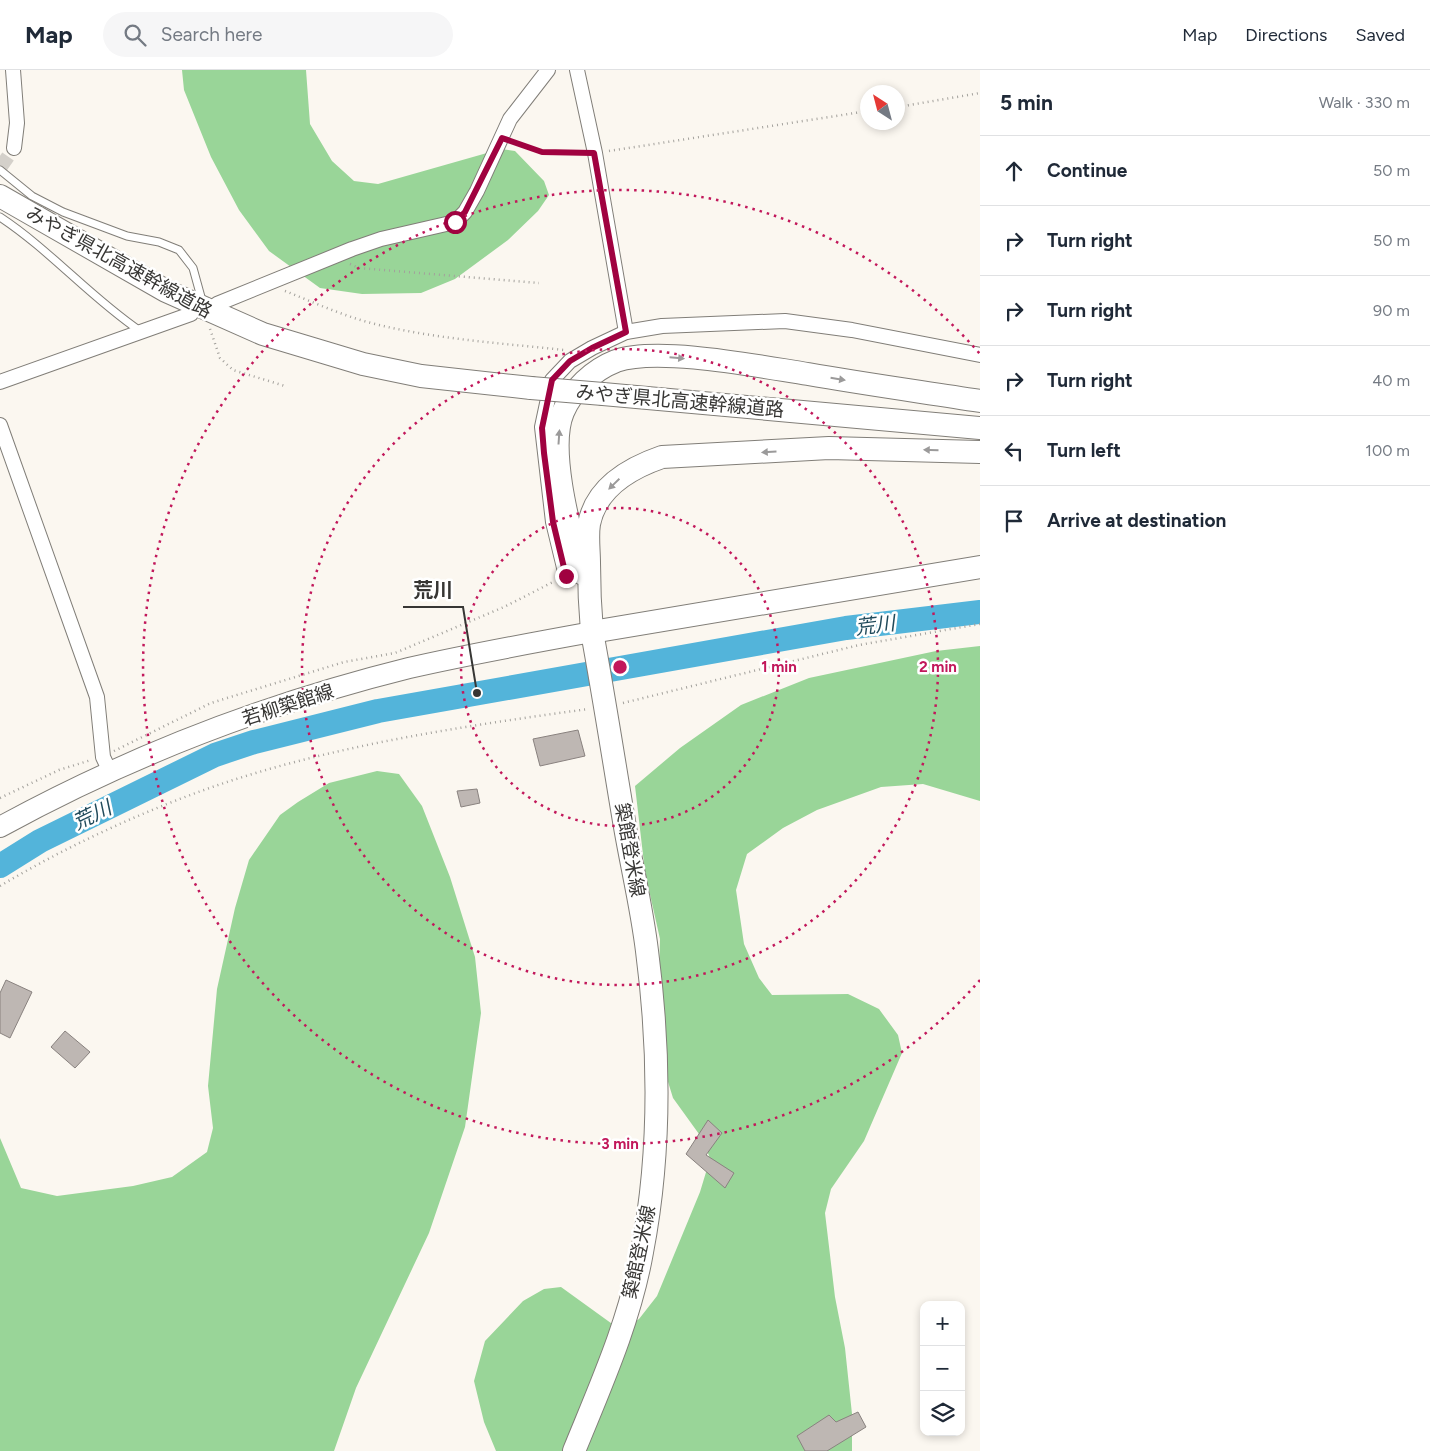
<!DOCTYPE html>
<html lang="en">
<head>
<meta charset="utf-8">
<style>
	body { margin:0; font-family:Figtree,"Noto Sans JP",sans-serif; background:#f6f6f7; color:#1f2937 }
	.controls { position:absolute; right:15px; bottom:15px; display:grid; overflow:hidden; border-radius:10px; box-shadow:0 2px 8px #0003 }
	.controls button { width:45px; height:45px; display:grid; place-items:center; padding:0; border:0; border-bottom:1px solid #e0e1e3; background:#fff; color:#1f2937; font:25px sans-serif }
	.compass { position:absolute; left:860px; top:15px; width:45px; height:45px; border-radius:50%; background:#fff; box-shadow:0 2px 8px #0003; rotate:324deg }
	.stop { position:absolute; width:15px; height:15px; margin:-11px; border:4px solid #a00240; border-radius:50%; background:#fff }
	.stop.end { background:#a00240; border-color:#fff; box-shadow:0 1px 5px #0008 }
	.list { margin:0; padding:0; list-style:none }
	h2 { display:flex; justify-content:space-between; align-items:center; height:65px; margin:0; padding:0 20px; font-size:21px }
	h2 small { font-size:16px; font-weight:400; color:#747a83 }
	.list li { display:grid; grid-template-columns:32px 1fr auto; gap:15px; align-items:center; box-sizing:border-box; height:70px; padding:0 20px; border-top:1px solid #e0e1e3 }
	.list b { display:block; font-size:19px; white-space:nowrap }
	.list em { font-size:16px; font-style:normal; color:#747a83 }
	.icon { flex:none; width:28px; height:28px; fill:none; stroke:currentColor; stroke-width:2; stroke-linecap:round; stroke-linejoin:round }
	.map { position:relative; flex:none; width:980px; height:1381px; overflow:hidden }
	header { display:flex; align-items:center; gap:30px; box-sizing:border-box; height:70px; padding:0 25px; background:#fff; border-bottom:1px solid #e0e1e3 }
	header strong { font-size:24px }
	nav { display:flex; gap:28px; margin-inline-start:auto; font-size:18px }
	.search { width:350px; height:45px; background:#f6f6f7; display:flex; align-items:center; gap:12px; box-sizing:border-box; padding:0 18px; border-radius:28px; color:#747a83; font-size:19px }
	main { display:flex }
	aside { flex:1; background:#fff }
	.map>svg:first-child { display:block }
	.forest { fill:#99d598 }
	.lines { fill:none; stroke-linecap:round; stroke-linejoin:round }
	.river { stroke:#53b4da; stroke-width:24 }
	.building { fill:#beb7b3; stroke:#89827f }
	.street-tunnel { stroke:#d4d0ca; stroke-width:14; stroke-dasharray:14 7; stroke-linecap:butt }
	.lane-casing { stroke:#817e78; stroke-width:9 }
	.street-casing { stroke:#817e78; stroke-width:16 }
	.secondary-casing { stroke:#817e78; stroke-width:22 }
	.primary-casing { stroke:#817e78; stroke-width:24 }
	.path { stroke:#a3a19c; stroke-width:2.5; stroke-dasharray:1 4; stroke-linecap:butt }
	.lane { stroke:#fff; stroke-width:7 }
	.street { stroke:#fff; stroke-width:14 }
	.secondary { stroke:#fff; stroke-width:20 }
	.primary { stroke:#fff; stroke-width:22 }
	.primary-bridge-casing { stroke:#817e78; stroke-width:24; stroke-linecap:butt }
	.primary-bridge { stroke:#fff; stroke-width:22 }
	.oneway { fill:#9b9a9a }
	.route { stroke:#a00240; stroke-width:6 }
	.ring { fill:none; stroke:#c2185b; stroke-width:2.5; stroke-dasharray:2.5 5 }
	.labels { text-anchor:middle; dominant-baseline:central; stroke-width:5; stroke-linejoin:round; paint-order:stroke }
	.street-label { font-size:19px; fill:#373634; stroke:#fff }
	.water-label { font-size:20px; font-style:italic; fill:#204a5b; stroke:#fff }
	.centre { fill:#c2185b; stroke:#fff; stroke-width:2.5 }
	.ring-label { font-size:15px; text-anchor:middle; font-weight:bold; fill:#c2185b; stroke:#fff; stroke-width:5; stroke-linejoin:round; paint-order:stroke }
	.leader { fill:none; stroke:#373634; stroke-width:2 }
	.callout-dot { fill:#373634; stroke:#fff; stroke-width:2 }
	.callout-label { font-size:20px; text-anchor:middle; font-weight:bold; fill:#373634; stroke:#fff; stroke-width:5; stroke-linejoin:round; paint-order:stroke }
</style>
</head>
<body>
<header>
<strong>Map</strong>
<div class="search"><svg class="icon" aria-label="search" viewBox="0 0 24 24"><circle cx="10" cy="10" r="6"/><path d="M15 15l6 6"/></svg>Search here</div>
<nav><a>Map</a><a>Directions</a><a>Saved</a></nav>
</header>
<main>
<div class="map">
<svg width="980" height="1381" viewBox="0 0 980 1381">
	<rect width="100%" height="100%" fill="#fbf7f0"/>
	<g class="forest">
		<polygon points="182,0 306,0 310,54 332,91 354,111 378,114 501,79 515,81 544,111 549,125 538,141 508,170 455,209 421,223 362,224 320,218 269,181 239,140 211,87 184,20"/>
		<polygon points="980,576 980,731 923,714 881,717 817,740 783,758 747,784 736,820 744,874 759,908 772,925 848,924 879,939 898,965 902,983 864,1071 831,1119 825,1143 835,1227 845,1278 852,1344 852,1381 496,1381 484,1352 474,1311 485,1271 523,1231 544,1219 561,1217 615,1256 628,1256 639,1249 657,1226 700,1122 710,1089 704,1071 673,1028 665,1002 659,909 660,869 645,802 635,716 680,678 741,635 809,608 936,581"/>
		<polygon points="377,701 399,704 422,736 450,807 475,887 481,943 465,1057 429,1163 356,1318 334,1381 0,1381 0,1068 21,1118 57,1126 133,1116 172,1107 207,1082 213,1058 208,1016 217,919 235,838 249,790 280,745 298,732 329,713"/>
	</g>
	<g class="lines">
		<polyline class="river" points="0,796 40,771 215,685 254,672 378,641 846,558 980,542"/>
	</g>
	<g class="building">
		<polygon points="578,660 585,686 540,696 533,669"/>
		<polygon points="477,719 480,733 461,737 457,721"/>
		<polygon points="6,910 32,922 10,968 0,963 0,923"/>
		<polygon points="65,961 90,982 75,998 51,977"/>
		<polygon points="708,1050 722,1063 706,1085 734,1103 725,1118 686,1084"/>
		<polygon points="858,1342 866,1357 827,1381 805,1381 797,1366 829,1345 836,1352"/>
	</g>
	<g class="lines">
		<polyline class="street-tunnel" points="0,98 14,78"/>
		<defs>
			<g id="lane">
				<polyline points="0,100 32,126 63,142 127,166 159,172 179,180 193,198 201,227"/>
				<path d="M 0,147 C 50,180 90,227 140,261"/>
			</g>
			<g id="street">
				<polyline points="13,0 17,53 14,78"/>
				<polyline points="577,0 595,83 626,262"/>
				<polyline points="217,234 352,179 381,169 455,152 465,142 477,121 510,49 548,0"/>
				<polyline points="0,312 191,244"/>
				<polyline points="0,355 97,627 103,687 110,702"/>
				<polyline points="566,506 553,452 542,357 552,310 570,291 592,278 626,262 662,256 785,251 852,260 980,285"/>
			</g>
			<path id="secondary" d="M 0,757 C 128,687 268,633 409,598 C 470,584 531,573 592,562"/>
			<g id="primary">
				<polyline points="0,126 166,221 263,264 363,294 421,306 531,318"/>
				<polyline points="603,324 980,358"/>
				<path d="M 581,503 C 571,464 547,380 563,342 C 573,319 593,300 616,291 C 658,276 762,297 808,304 C 865,314 923,322 980,331"/>
				<polyline points="592,562 980,497"/>
				<path d="M 574,1381 C 600,1317 630,1251 642,1182 C 661,1083 660,981 647,881 C 642,839 632,798 625,757 C 614,692 604,627 592,562 C 590,539 589,516 589,493 C 589,481 587,466 589,454 C 596,418 630,398 662,387 L 829,378 L 980,382"/>
			</g>
		</defs>
		<use href="#lane" class="lane-casing"/>
		<use href="#street" class="street-casing"/>
		<use href="#secondary" class="secondary-casing"/>
		<use href="#primary" class="primary-casing"/>
		<g class="path">
			<polyline points="898,37 980,23"/>
			<polyline points="513,72 542,82 583,83"/>
			<polyline points="609,81 868,41"/>
			<polyline points="350,194 359,198 539,213"/>
			<path d="M 285,221 C 313,232 341,245 371,253 C 434,269 499,273 564,280"/>
			<polyline points="210,259 220,288 233,300 285,316"/>
			<polyline points="623,633 859,575 980,554"/>
			<polyline points="114,681 211,633 344,592 395,583 504,537 555,511"/>
			<polyline points="0,728 59,700 91,690"/>
			<path d="M 0,816 C 69,775 147,739 224,713 C 341,674 465,656 588,639"/>
		</g>
		<use href="#lane" class="lane"/>
		<use href="#street" class="street"/>
		<use href="#secondary" class="secondary"/>
		<use href="#primary" class="primary"/>
		<defs>
			<polyline id="primary-bridge" points="531,318 603,324"/>
		</defs>
		<use href="#primary-bridge" class="primary-bridge-casing"/>
		<use href="#primary-bridge" class="primary-bridge"/>
	</g>
	<defs><path id="oneway-solid" d="M-6-.8H1V-3.2L6.5 0L1 3.2V.8H-6Z" transform="scale(1.25)"/></defs>
	<g class="oneway">
		<use href="#oneway-solid" transform="translate(677 288) rotate(5)"/>
		<use href="#oneway-solid" transform="translate(838 309) rotate(9)"/>
		<use href="#oneway-solid" transform="translate(559 367) rotate(-86)"/>
		<use href="#oneway-solid" transform="translate(931 380) rotate(-179)"/>
		<use href="#oneway-solid" transform="translate(769 382) rotate(177)"/>
		<use href="#oneway-solid" transform="translate(614 414) rotate(136)"/>
	</g>
	<g class="lines">
		<polyline class="route" points="455,152 465,142 502,68 542,82 594,83 626,262 592,278 570,291 552,310 542,358 544,383 553,452 566,506"/>
	</g>
	<g class="ring">
		<circle cx="620" cy="597" r="159"/>
		<circle cx="620" cy="597" r="318"/>
		<path d="M980 910A477 477 0 1 1 980 284"/>
	</g>
	<g class="labels">
		<g class="street-label">
			<text transform="translate(119 192) rotate(29)">みやぎ県北高速幹線道路</text>
			<text transform="translate(680 331) rotate(5)">みやぎ県北高速幹線道路</text>
			<text transform="translate(288 635) rotate(-18)">若柳築館線</text>
			<text transform="translate(630 780) rotate(80)">築館登米線</text>
			<text transform="translate(639 1182) rotate(-78)">築館登米線</text>
		</g>
		<g class="water-label">
			<text transform="translate(875 555) rotate(-7)">荒川</text>
			<text transform="translate(92 745) rotate(-26)">荒川</text>
		</g>
	</g>
	<circle cx="620" cy="597" r="8" class="centre"/>
	<g class="ring-label">
		<text x="779" y="602">1 min</text>
		<text x="938" y="602">2 min</text>
		<text x="620" y="1079">3 min</text>
	</g>
	<path class="leader" d="M477 623L463 537H403"/>
	<circle class="callout-dot" cx="477" cy="623" r="5"/>
	<g class="callout-label">
		<text x="433" y="527">荒川</text>
	</g>
</svg>
<div class="controls">
<button>+</button>
<button>−</button>
<button><svg class="icon" aria-label="layers" viewBox="0 0 24 24"><path d="M12 4l9 5-9 5-9-5zM3 14l9 5 9-5"/></svg></button>
</div>
<svg class="compass" viewBox="-18 -18 36 36"><path d="M0-13l5 13h-10z" fill="#e53935"/><path d="M0 13l5-13h-10z" fill="#747a83"/></svg>
<div class="stop" style="left:455px;top:152px"></div>
<div class="stop end" style="left:566px;top:506px"></div>
</div>
<aside>
<h2>5 min<small>Walk · 330 m</small></h2>
<ul class="list">
<li><svg class="icon" aria-label="ahead" viewBox="0 0 24 24"><path d="M12 20V5M6 11l6-6 6 6"/></svg><div><b>Continue</b></div><em>50 m</em></li>
<li><svg class="icon" aria-label="right" viewBox="0 0 24 24"><path d="M7 20v-9h11M14 6l5 5-5 5"/></svg><div><b>Turn right</b></div><em>50 m</em></li>
<li><svg class="icon" aria-label="right" viewBox="0 0 24 24"><path d="M7 20v-9h11M14 6l5 5-5 5"/></svg><div><b>Turn right</b></div><em>90 m</em></li>
<li><svg class="icon" aria-label="right" viewBox="0 0 24 24"><path d="M7 20v-9h11M14 6l5 5-5 5"/></svg><div><b>Turn right</b></div><em>40 m</em></li>
<li><svg class="icon" aria-label="left" viewBox="0 0 24 24"><path d="M17 20v-9H6M10 6l-5 5 5 5"/></svg><div><b>Turn left</b></div><em>100 m</em></li>
<li><svg class="icon" aria-label="arrive" viewBox="0 0 24 24"><path d="M6 21V4h12l-3 4 3 4H6"/></svg><div><b>Arrive at destination</b></div></li>
</ul>
</aside>
</main>
</body>
</html>
